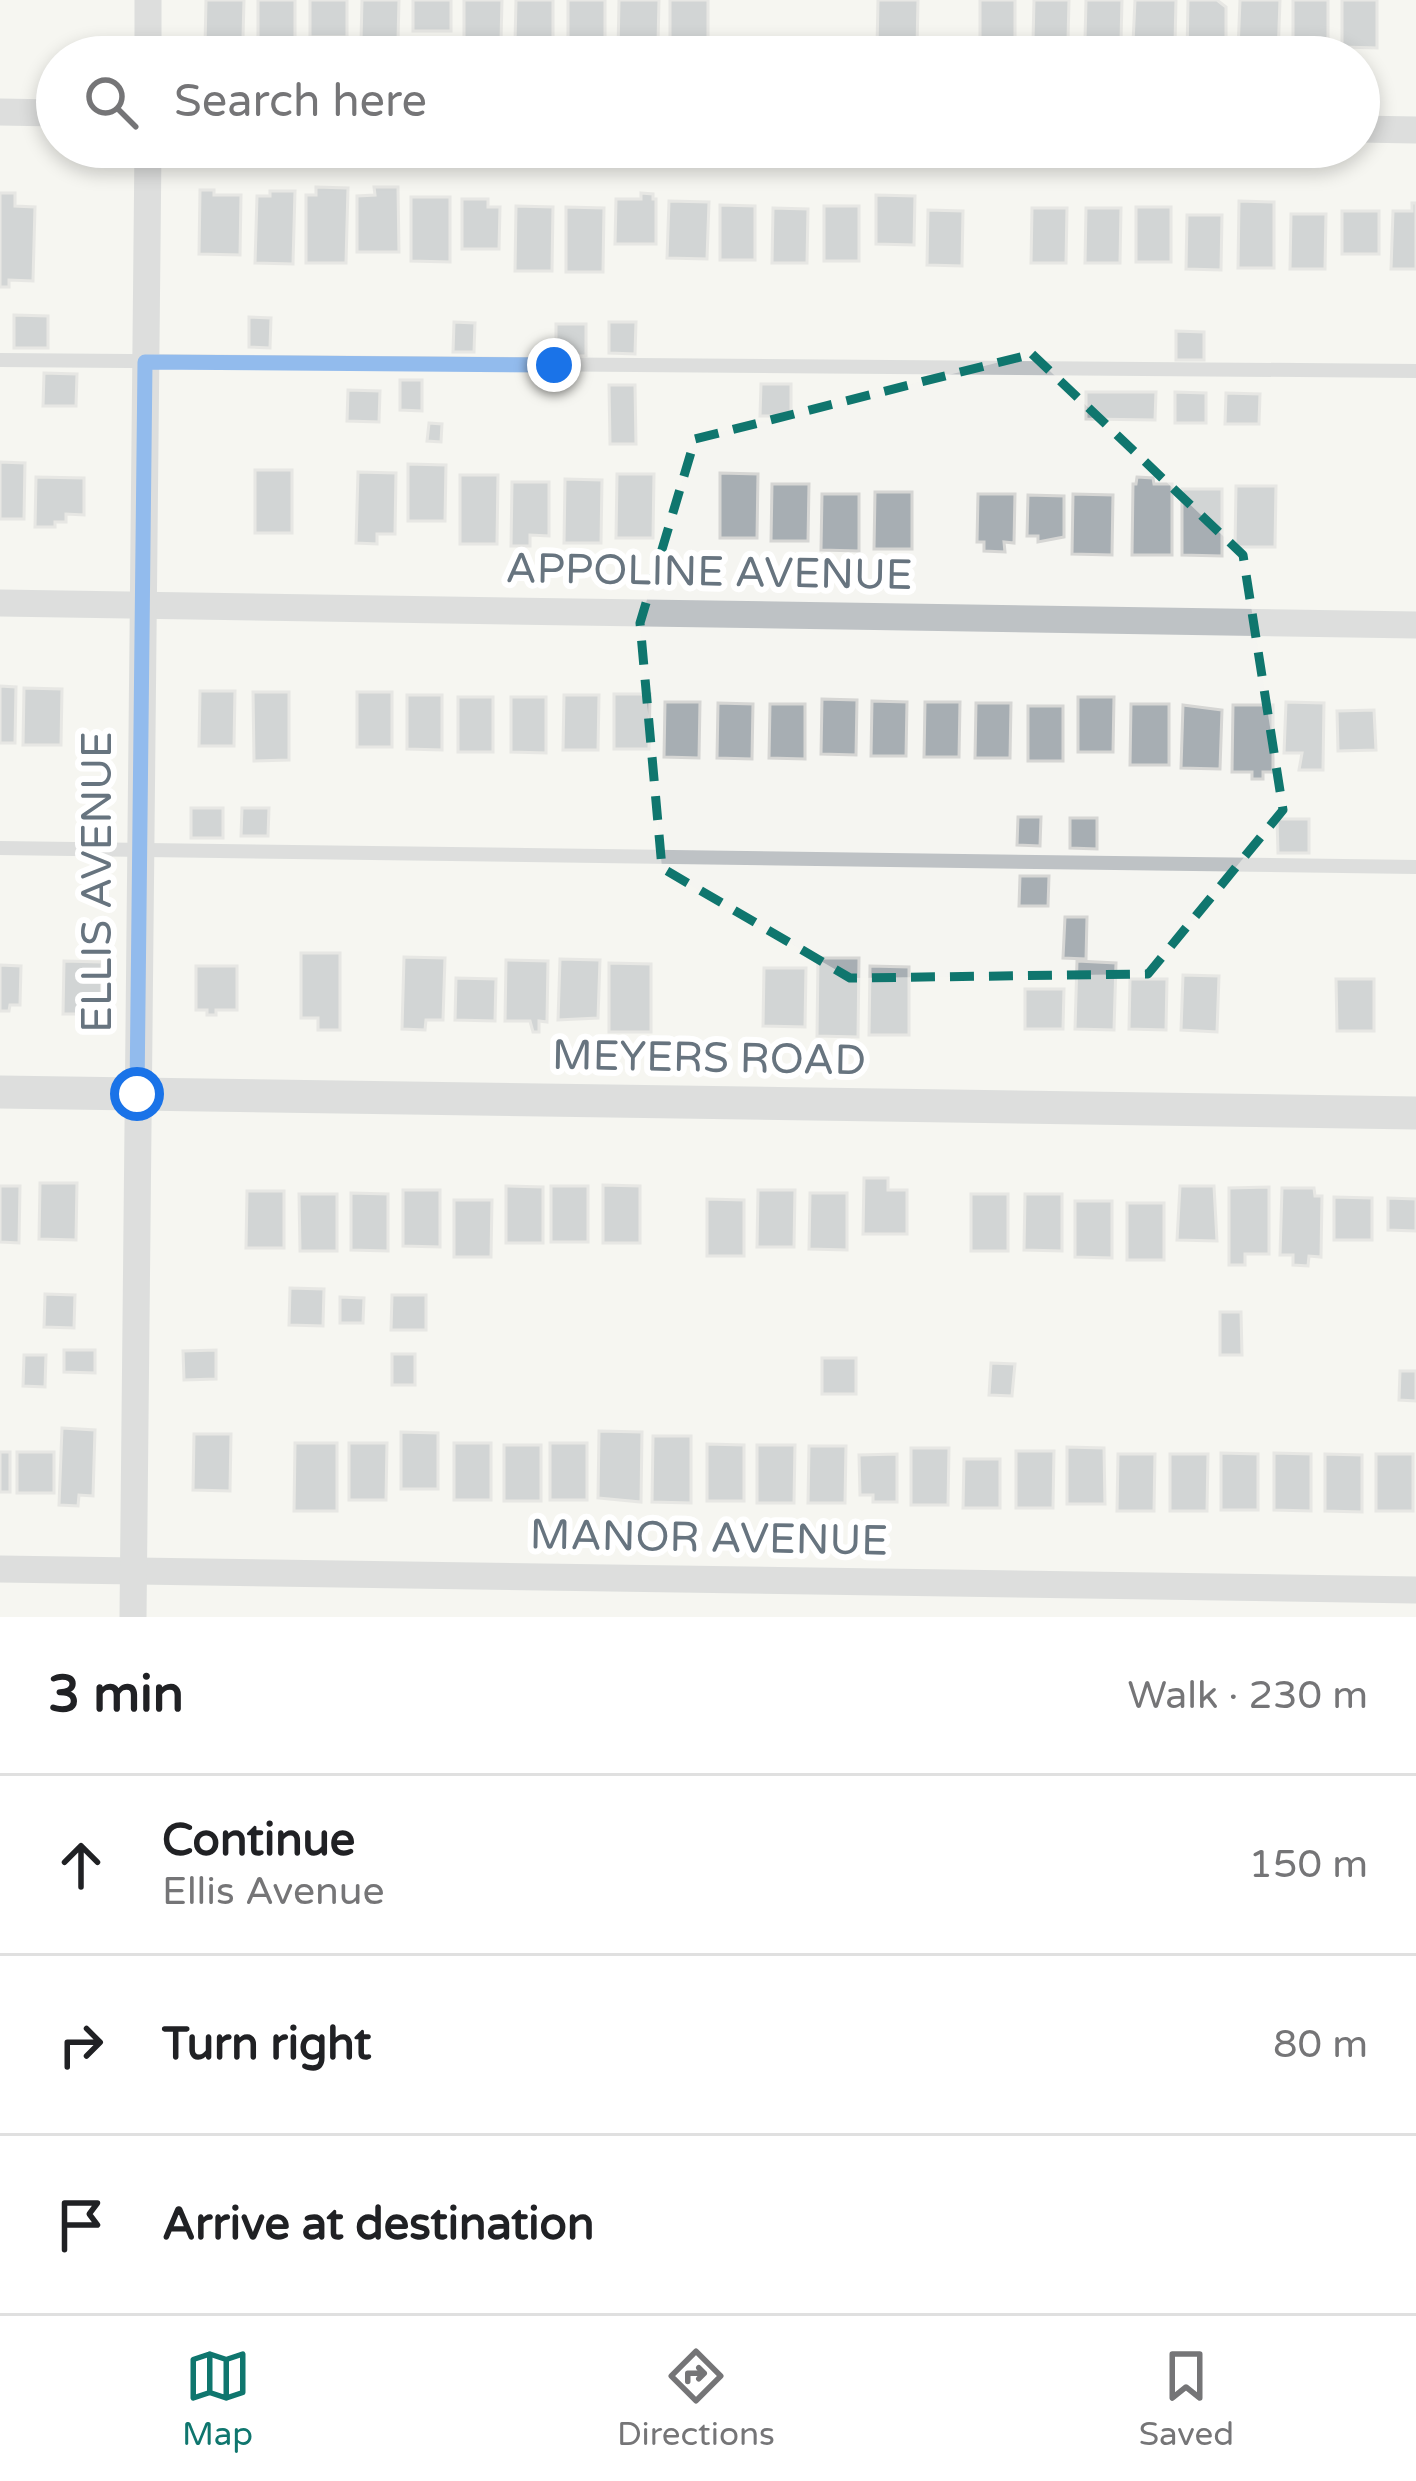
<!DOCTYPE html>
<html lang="en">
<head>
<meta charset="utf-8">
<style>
	body { margin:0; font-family:"Varela Round",sans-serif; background:#f6f6f6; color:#202124 }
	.stop { position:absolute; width:36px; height:36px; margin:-27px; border:9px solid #1a73e8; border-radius:50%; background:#fff }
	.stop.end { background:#1a73e8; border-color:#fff; box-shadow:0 3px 12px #0008 }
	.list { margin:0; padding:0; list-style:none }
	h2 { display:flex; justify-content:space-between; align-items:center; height:156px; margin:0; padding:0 48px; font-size:51px }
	h2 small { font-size:39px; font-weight:400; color:#757577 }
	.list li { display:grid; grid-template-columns:78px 1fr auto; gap:36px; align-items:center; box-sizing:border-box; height:180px; padding:0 48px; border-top:3px solid #e0e0e0 }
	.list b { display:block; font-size:45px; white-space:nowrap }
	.list p { margin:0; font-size:39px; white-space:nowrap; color:#757577 }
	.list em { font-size:39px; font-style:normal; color:#757577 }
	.icon { flex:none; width:66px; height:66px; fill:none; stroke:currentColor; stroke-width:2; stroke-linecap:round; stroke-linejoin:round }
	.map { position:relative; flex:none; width:1416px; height:1617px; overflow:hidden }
	.search { position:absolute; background:#fff; box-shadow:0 6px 18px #0003; left:36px; right:36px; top:36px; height:132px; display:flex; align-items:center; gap:30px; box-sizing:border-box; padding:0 42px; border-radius:66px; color:#757577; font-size:45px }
	.sheet { height:696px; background:#fff }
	nav { display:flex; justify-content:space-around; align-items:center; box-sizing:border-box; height:168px; border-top:3px solid #e0e0e0; background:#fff; font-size:33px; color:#757577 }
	nav a { display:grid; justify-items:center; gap:6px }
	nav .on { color:#0f766e }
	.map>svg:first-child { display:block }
	.building { fill:#a7aeb3; stroke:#d6d6d4; stroke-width:3 }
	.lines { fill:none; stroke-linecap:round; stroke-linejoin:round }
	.service { stroke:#bec2c5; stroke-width:14 }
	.minor { stroke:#bec2c5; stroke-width:27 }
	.tertiary { stroke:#bec2c5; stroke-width:33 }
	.route { stroke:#1a73e8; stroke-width:15 }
	.marked { fill:none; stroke:#0f766e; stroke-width:9; stroke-dasharray:24 15; stroke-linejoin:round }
	.labels { text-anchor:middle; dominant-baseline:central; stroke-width:12; stroke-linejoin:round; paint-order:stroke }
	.street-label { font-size:42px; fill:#67747f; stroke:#fff }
</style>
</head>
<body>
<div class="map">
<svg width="1416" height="1617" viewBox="0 0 1416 1617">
	<rect width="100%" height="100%" fill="#f5f5f1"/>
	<g class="building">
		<polygon points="206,0 244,0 243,38 226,38 225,47 205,46"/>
		<rect x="258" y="0" width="37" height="49"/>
		<rect x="310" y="0" width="37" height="37"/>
		<polygon points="362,0 399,0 398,41 361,41"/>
		<rect x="413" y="0" width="38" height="31"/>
		<polygon points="464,0 502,0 501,41 464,41"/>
		<polygon points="516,0 553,0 553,43 515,43"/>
		<rect x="568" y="0" width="37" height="43"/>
		<polygon points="619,0 659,0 658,44 638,44 638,52 618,52"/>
		<rect x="670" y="0" width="38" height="41"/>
		<polygon points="878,0 918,0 917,49 877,48"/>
		<rect x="980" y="0" width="35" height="50"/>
		<polygon points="1034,0 1069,0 1068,41 1033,41"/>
		<polygon points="1086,0 1122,0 1121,41 1113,41 1113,47 1085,40"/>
		<polygon points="1135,0 1176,0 1175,44 1154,43 1154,50 1139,49 1139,43 1133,43"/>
		<polygon points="1188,0 1217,0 1226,7 1226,57 1187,57"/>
		<polygon points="1240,0 1280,0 1278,57 1238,51"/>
		<rect x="1293" y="0" width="35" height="48"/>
		<polygon points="1342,0 1377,0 1377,48 1342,47"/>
		<polygon points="316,187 348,188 346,263 306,263 306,195 316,195"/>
		<polygon points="374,187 398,187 399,252 357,252 357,196 375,195"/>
		<polygon points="200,190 214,190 214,195 241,195 240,255 199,254"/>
		<polygon points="270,191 295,191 293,264 255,263 257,196 270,196"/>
		<polygon points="0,193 15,193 15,206 35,207 33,281 9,280 9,287 0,287"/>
		<polygon points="641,193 653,194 653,199 656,199 656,244 615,244 616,199 641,199"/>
		<polygon points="876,195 915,196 914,245 876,244"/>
		<polygon points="411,197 450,197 450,262 411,261"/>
		<polygon points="462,199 488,199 488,207 500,207 499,249 462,249"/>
		<polygon points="669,201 709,202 707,259 667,258"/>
		<polygon points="1239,201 1274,202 1274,268 1238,268"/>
		<polygon points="1412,203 1416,203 1416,269 1391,269 1393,211 1412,211"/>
		<polygon points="720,205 755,206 755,260 720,260"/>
		<polygon points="516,206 553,207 552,271 515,271"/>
		<rect x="824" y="206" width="35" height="55"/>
		<polygon points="566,207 604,208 603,272 566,272"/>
		<rect x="1136" y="207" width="35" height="55"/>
		<polygon points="773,208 808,209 807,263 772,263"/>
		<polygon points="1032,208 1067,208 1066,263 1031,263"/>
		<polygon points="1086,208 1121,208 1120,263 1085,263"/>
		<polygon points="928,210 963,211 962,266 927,265"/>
		<rect x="1342" y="211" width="37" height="43"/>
		<polygon points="1291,214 1326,214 1325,269 1290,269"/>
		<polygon points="1187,215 1222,215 1221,270 1186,269"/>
		<polygon points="14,315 48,316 48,348 14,348"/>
		<polygon points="249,317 271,318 270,348 249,347"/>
		<polygon points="454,322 475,323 474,352 453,352"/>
		<polygon points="609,322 636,322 635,354 609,353"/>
		<rect x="556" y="324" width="30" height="32"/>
		<polygon points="1176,331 1204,332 1204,360 1176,360"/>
		<polygon points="44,373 77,374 76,406 43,406"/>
		<polygon points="400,380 422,380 422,411 400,410"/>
		<polygon points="761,384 791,384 791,416 760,416"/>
		<polygon points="609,385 635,385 636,444 610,444"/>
		<polygon points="348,390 380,391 379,422 347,421"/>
		<polygon points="1086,392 1156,392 1155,420 1086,419"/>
		<polygon points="1175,392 1206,393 1206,423 1175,423"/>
		<polygon points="1226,393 1260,394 1259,424 1225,424"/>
		<polygon points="429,423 442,424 441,442 427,441"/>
		<polygon points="0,462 25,463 24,519 0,519"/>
		<polygon points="408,464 446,465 445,521 408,521"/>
		<rect x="255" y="470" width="37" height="63"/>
		<polygon points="358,472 396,473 395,534 377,534 377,544 356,543"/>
		<polygon points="720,473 758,474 757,538 720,538"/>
		<polygon points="617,474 654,474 653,538 616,538"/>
		<polygon points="460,475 498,475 497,544 460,544"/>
		<polygon points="36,477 84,478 84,515 66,514 66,522 55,522 55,527 35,527"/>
		<polygon points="1137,477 1153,478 1154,484 1172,484 1172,555 1132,555 1133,484 1136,484"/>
		<polygon points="565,479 602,480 601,543 564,543"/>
		<polygon points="512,482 549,482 549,536 530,535 530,546 511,546"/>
		<polygon points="772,484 809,484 808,541 771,541"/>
		<polygon points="1236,486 1276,486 1275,547 1235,547"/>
		<polygon points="1182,489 1222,489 1222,556 1182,555"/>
		<polygon points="875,492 912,492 912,549 874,549"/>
		<polygon points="822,494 859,494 859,551 821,550"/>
		<polygon points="978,494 1015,494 1014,543 1004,542 1005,552 984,551 984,542 977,542"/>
		<polygon points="1073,494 1113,495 1112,555 1072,554"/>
		<polygon points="1028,495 1064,496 1064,537 1038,542 1038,536 1027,536"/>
		<polygon points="0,686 16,687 15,743 0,743"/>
		<polygon points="24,688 62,689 61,745 23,745"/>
		<polygon points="200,691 235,691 234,746 199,746"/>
		<polygon points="253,692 289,692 289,760 254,761"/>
		<rect x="357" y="692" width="35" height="55"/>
		<polygon points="614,694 650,694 649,749 614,749"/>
		<polygon points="407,695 442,695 442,750 407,749"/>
		<polygon points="564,695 599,695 598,750 563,750"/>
		<rect x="458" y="697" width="35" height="55"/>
		<polygon points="511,697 546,697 546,753 511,752"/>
		<polygon points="1078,697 1114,697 1113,752 1078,752"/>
		<polygon points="822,699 857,700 856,755 821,754"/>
		<polygon points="872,701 907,702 906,756 871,756"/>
		<polygon points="665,702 700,702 699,758 664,757"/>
		<polygon points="925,702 960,702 959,757 924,757"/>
		<polygon points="1286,702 1324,703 1323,770 1299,770 1302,753 1284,753"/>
		<polygon points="718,703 753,704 752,759 717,758"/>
		<polygon points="976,703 1011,703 1010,758 975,758"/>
		<polygon points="770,704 805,704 805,759 769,758"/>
		<polygon points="1131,704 1169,704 1169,765 1130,765"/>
		<polygon points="1183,705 1222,710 1220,769 1181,768"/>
		<polygon points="1233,705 1273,705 1273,772 1263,772 1263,779 1252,779 1252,772 1232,772"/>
		<rect x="1028" y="706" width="35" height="55"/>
		<polygon points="1374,710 1376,750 1338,751 1337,711"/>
		<rect x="191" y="808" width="32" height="30"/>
		<polygon points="242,808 269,808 268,836 241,836"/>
		<polygon points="1018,817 1041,817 1040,846 1017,845"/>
		<polygon points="1070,818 1097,818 1097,849 1070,848"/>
		<polygon points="1277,819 1309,819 1309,853 1278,853"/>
		<polygon points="1020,876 1049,876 1048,906 1019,906"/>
		<polygon points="1065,917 1087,917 1086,959 1063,958"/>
		<polygon points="301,953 340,953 340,1030 318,1030 318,1018 301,1018"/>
		<polygon points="404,957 445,958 443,1020 426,1020 425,1030 402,1029"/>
		<polygon points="818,958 859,958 858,1037 817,1036"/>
		<polygon points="560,959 600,960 598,1018 558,1020"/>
		<polygon points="506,960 548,961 547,1022 539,1021 539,1032 533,1032 530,1021 505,1021"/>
		<polygon points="64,961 102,962 101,1014 63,1014"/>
		<polygon points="1077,961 1116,963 1114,1030 1075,1029"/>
		<polygon points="609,963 651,964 651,1032 609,1032"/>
		<polygon points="0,965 21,966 20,1005 10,1005 9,1011 0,1011"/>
		<polygon points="196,966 237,966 237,1010 216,1010 216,1015 207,1015 207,1010 196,1010"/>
		<polygon points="870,966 909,967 909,1035 869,1035"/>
		<polygon points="764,968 806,968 805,1027 763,1026"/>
		<polygon points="1183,975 1219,976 1217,1032 1181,1030"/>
		<polygon points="456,978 496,979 495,1021 455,1020"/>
		<polygon points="1130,979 1167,979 1166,1030 1129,1029"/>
		<polygon points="1336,979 1374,979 1374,1031 1337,1031"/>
		<polygon points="1025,989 1064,989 1063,1029 1025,1029"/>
		<polygon points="864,1178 888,1178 888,1190 907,1190 907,1234 863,1234"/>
		<polygon points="40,1183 77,1183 76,1240 39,1239"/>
		<polygon points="603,1185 640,1186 640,1243 603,1243"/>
		<polygon points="0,1186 20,1186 19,1243 0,1242"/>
		<polygon points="506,1186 543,1187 543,1243 506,1243"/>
		<rect x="551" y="1186" width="37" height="56"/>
		<polygon points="1180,1186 1214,1186 1217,1241 1177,1240"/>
		<polygon points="1269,1187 1269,1254 1245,1254 1245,1265 1229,1265 1229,1188"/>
		<polygon points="1282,1188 1314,1188 1315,1196 1322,1196 1321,1257 1309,1256 1308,1266 1293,1265 1293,1255 1280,1255"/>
		<polygon points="403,1190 440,1190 440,1247 403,1246"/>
		<polygon points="758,1190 795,1190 794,1247 757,1247"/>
		<polygon points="247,1191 284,1191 284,1248 246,1248"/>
		<polygon points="351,1193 388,1194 388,1251 351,1250"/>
		<polygon points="810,1193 847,1193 847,1250 809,1249"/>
		<polygon points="299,1194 337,1194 337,1251 300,1251"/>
		<rect x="971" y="1194" width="37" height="57"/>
		<polygon points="1025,1194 1062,1194 1062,1251 1024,1250"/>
		<polygon points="1334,1197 1372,1198 1372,1240 1334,1240"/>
		<polygon points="1388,1198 1416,1199 1416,1231 1388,1230"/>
		<polygon points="707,1199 744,1200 744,1256 707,1256"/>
		<polygon points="454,1200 492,1200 491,1257 454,1257"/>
		<polygon points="1075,1201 1112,1201 1112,1258 1075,1257"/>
		<rect x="1127" y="1203" width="37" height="57"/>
		<polygon points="290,1288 324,1289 323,1326 289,1325"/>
		<polygon points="45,1294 75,1295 74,1328 44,1327"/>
		<polygon points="392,1295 426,1295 426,1330 391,1330"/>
		<polygon points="340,1297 364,1298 363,1323 340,1323"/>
		<polygon points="1220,1312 1241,1312 1242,1355 1220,1355"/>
		<polygon points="64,1350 95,1350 95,1373 64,1372"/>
		<polygon points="216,1350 216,1379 184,1380 183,1351"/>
		<rect x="392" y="1354" width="23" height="31"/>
		<polygon points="24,1355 46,1355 45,1387 23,1386"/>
		<rect x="822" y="1358" width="34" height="36"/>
		<polygon points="991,1363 1015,1364 1012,1396 989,1395"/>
		<polygon points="1400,1371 1416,1371 1416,1401 1399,1400"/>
		<polygon points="62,1428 95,1430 93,1496 79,1495 78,1506 59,1505"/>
		<polygon points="599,1431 642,1432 641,1502 598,1498"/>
		<polygon points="401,1432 438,1433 438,1489 401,1489"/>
		<polygon points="194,1434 231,1434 230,1491 193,1490"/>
		<polygon points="653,1436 691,1436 691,1503 652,1502"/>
		<polygon points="295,1443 337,1443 337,1511 294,1511"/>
		<polygon points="349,1443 387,1443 386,1500 349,1500"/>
		<rect x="454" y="1443" width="37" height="57"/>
		<rect x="550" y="1443" width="37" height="57"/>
		<polygon points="707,1444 744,1445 744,1501 707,1501"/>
		<rect x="504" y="1445" width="37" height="56"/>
		<polygon points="757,1445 795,1445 794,1503 757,1503"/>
		<polygon points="809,1446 846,1446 845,1503 808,1503"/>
		<polygon points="1067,1447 1104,1448 1105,1504 1067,1504"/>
		<polygon points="911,1448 949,1448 948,1505 911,1505"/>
		<polygon points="1016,1451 1054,1451 1053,1508 1016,1508"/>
		<rect x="0" y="1452" width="10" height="40"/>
		<rect x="17" y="1452" width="37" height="41"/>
		<polygon points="1221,1453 1258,1454 1258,1510 1221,1510"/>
		<polygon points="1274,1453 1311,1454 1311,1511 1274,1510"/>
		<polygon points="897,1454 897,1502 873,1502 873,1495 860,1495 859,1455"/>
		<polygon points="1118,1454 1155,1454 1154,1511 1117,1511"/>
		<polygon points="1170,1454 1208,1454 1207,1511 1170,1511"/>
		<polygon points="1325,1454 1362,1455 1362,1512 1325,1511"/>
		<rect x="1376" y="1454" width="37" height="57"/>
		<polygon points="964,1459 1000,1459 1000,1508 963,1508"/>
	</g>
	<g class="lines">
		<g class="service">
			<polyline points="0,360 1416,371"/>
			<polyline points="0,848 1416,867"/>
		</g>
		<g class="minor">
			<polyline points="148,0 148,57"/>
			<polyline points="0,112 57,113"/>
			<polyline points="1359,129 1416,130"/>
			<polyline points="0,603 1416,625"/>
			<polyline points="0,1569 1416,1590"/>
			<polyline points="133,1617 148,147"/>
		</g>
		<polyline class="tertiary" points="0,1092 1416,1113"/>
	</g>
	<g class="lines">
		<polyline class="route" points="137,1094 145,362 554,365"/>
	</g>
	<path d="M0 0H1416V1617H0ZM 1032,354 L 1243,555 L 1283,810 L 1148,974 L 850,978 L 662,868 L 640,623 L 695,439 Z" fill="#f5f5f1" fill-opacity=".55" fill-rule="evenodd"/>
	<path class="marked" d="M 1032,354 L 1243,555 L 1283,810 L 1148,974 L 850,978 L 662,868 L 640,623 L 695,439 Z"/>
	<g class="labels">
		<g class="street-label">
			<text transform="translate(709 572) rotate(1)">APPOLINE AVENUE</text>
			<text transform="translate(97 882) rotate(-90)">ELLIS AVENUE</text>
			<text transform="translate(709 1058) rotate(1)">MEYERS ROAD</text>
			<text transform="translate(709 1538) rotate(1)">MANOR AVENUE</text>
		</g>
	</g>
</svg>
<div class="stop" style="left:137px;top:1094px"></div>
<div class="stop end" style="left:554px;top:365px"></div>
<div class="search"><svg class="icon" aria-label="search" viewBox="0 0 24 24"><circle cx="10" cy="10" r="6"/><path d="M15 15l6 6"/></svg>Search here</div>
</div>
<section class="sheet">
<h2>3 min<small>Walk · 230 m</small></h2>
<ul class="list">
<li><svg class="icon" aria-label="ahead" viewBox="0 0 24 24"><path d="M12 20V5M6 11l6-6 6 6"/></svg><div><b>Continue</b><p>Ellis Avenue</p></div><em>150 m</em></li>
<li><svg class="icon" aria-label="right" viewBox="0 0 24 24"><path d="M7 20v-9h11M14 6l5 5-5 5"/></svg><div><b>Turn right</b></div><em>80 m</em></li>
<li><svg class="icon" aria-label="arrive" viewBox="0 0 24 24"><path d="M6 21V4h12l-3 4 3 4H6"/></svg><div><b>Arrive at destination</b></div></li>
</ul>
</section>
<nav>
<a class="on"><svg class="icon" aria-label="map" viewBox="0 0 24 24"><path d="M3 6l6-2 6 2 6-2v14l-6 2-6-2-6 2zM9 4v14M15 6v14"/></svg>Map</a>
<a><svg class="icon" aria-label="directions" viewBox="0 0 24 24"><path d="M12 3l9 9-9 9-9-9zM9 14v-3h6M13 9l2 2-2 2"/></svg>Directions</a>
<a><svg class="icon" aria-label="saved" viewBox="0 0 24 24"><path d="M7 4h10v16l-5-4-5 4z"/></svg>Saved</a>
</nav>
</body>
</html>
